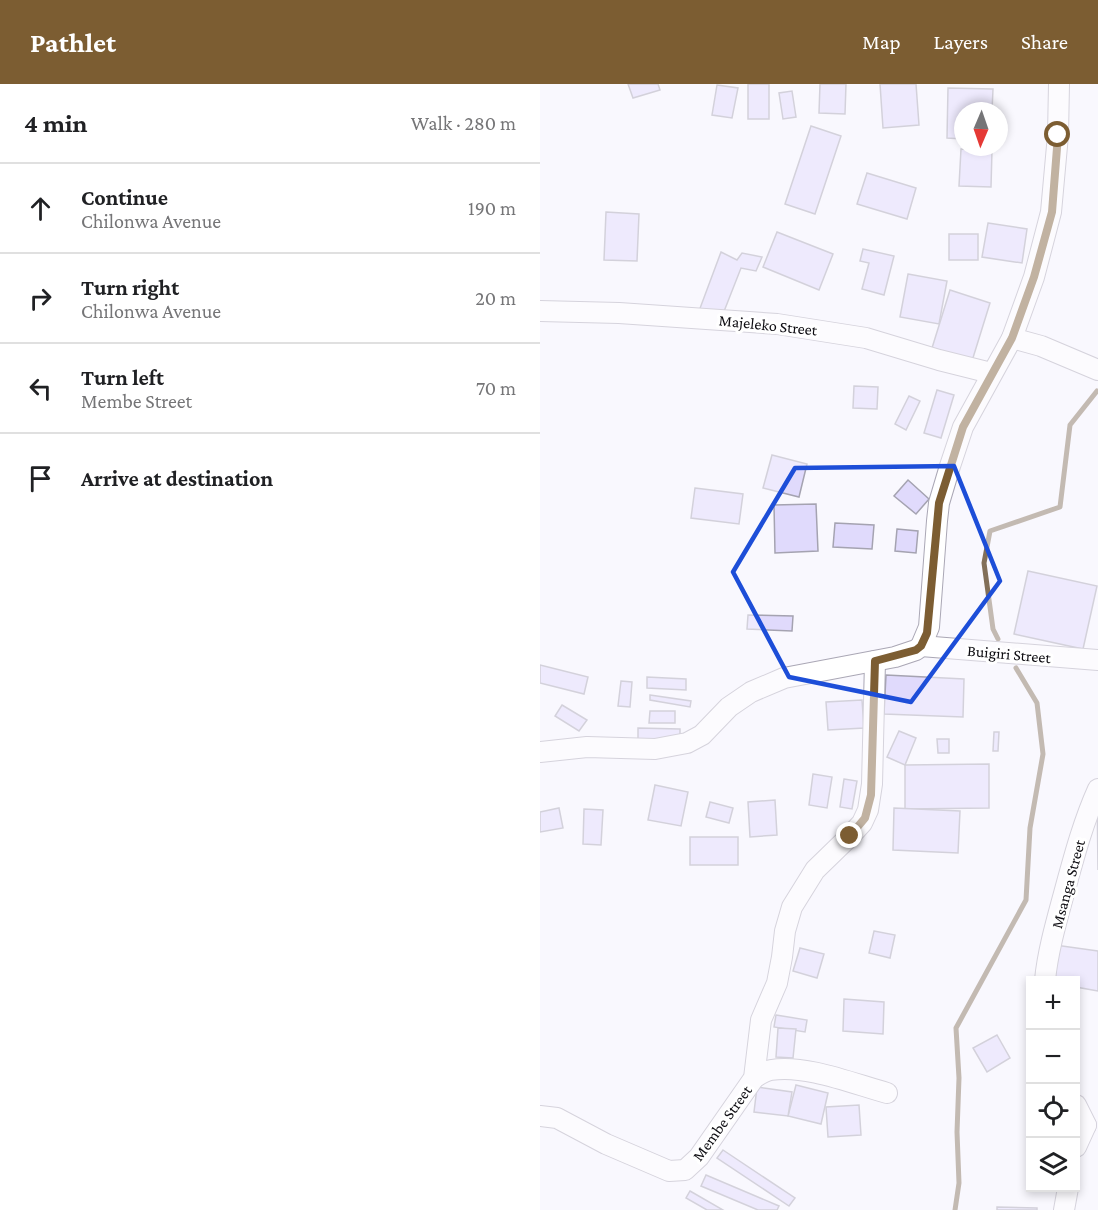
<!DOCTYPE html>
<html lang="en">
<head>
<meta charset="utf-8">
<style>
	body { margin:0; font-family:"Crimson Pro",serif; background:#f2f2f2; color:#202124 }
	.controls { position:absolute; right:18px; bottom:18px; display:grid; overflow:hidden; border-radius:0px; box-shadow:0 3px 9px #0003 }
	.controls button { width:54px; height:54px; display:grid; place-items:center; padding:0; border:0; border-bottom:2px solid #e0e0e0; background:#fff; color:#202124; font:30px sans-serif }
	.compass { position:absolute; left:414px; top:18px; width:54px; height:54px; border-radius:50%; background:#fff; box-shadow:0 3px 9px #0003; rotate:182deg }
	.stop { position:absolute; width:18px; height:18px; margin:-14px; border:4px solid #7c5d32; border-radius:50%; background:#fff }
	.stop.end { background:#7c5d32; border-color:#fff; box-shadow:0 2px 6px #0008 }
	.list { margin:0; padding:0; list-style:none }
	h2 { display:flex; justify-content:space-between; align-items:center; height:78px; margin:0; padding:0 24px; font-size:26px }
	h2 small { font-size:20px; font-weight:400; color:#757577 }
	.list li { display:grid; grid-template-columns:39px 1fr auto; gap:18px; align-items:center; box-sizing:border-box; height:90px; padding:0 24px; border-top:2px solid #e0e0e0 }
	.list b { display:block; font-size:22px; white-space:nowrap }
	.list p { margin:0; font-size:20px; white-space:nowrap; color:#757577 }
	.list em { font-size:20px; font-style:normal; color:#757577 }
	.icon { flex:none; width:33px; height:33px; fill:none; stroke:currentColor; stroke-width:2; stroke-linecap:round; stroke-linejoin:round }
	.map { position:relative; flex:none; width:558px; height:1126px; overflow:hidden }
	header { display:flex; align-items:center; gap:36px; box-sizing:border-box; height:84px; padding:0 30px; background:#7c5d32; color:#fff }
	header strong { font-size:28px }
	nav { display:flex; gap:33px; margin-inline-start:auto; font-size:21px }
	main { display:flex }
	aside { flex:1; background:#fff }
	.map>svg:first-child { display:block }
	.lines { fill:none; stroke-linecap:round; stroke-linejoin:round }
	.stream { stroke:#826f58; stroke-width:5 }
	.building { fill:#e0dafc; stroke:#a5a3b1; stroke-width:1.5 }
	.street-casing { stroke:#aaa7b5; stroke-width:22 }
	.street { stroke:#fff; stroke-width:20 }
	.route { stroke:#7c5d32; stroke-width:8 }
	.marked { fill:none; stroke:#1d4ed8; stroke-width:4.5; stroke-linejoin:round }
	.labels { text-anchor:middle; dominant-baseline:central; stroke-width:6; stroke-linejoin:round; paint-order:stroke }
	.street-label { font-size:16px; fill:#0d0c11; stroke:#fff }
</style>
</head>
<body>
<header>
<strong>Pathlet</strong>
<nav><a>Map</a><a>Layers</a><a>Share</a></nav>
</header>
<main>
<aside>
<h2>4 min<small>Walk · 280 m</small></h2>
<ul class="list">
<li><svg class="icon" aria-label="ahead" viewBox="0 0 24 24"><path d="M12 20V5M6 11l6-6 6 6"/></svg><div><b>Continue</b><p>Chilonwa Avenue</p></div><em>190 m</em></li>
<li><svg class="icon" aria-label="right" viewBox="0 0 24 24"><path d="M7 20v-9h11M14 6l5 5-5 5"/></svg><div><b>Turn right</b><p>Chilonwa Avenue</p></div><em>20 m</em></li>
<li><svg class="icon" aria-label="left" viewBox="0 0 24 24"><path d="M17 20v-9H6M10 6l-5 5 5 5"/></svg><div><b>Turn left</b><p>Membe Street</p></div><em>70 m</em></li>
<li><svg class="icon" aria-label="arrive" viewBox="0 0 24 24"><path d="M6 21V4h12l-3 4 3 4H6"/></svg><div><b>Arrive at destination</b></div></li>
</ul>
</aside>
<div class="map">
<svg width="558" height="1126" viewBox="0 0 558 1126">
	<rect width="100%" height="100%" fill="#f9f8fe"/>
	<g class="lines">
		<g class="stream">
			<polyline points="458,555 453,545 444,479 450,447 520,423 530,341 557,307"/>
			<polyline points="415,1126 419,1099 417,1048 419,994 416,944 486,816 490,744 503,670 497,619 476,584"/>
		</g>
	</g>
	<g class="building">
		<polygon points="88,0 118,0 120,6 93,14"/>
		<rect x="208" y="0" width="21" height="35"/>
		<polygon points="280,0 306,0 305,30 279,29"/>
		<polygon points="340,0 376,0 379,41 343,44"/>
		<polygon points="177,1 198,4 192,34 172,31"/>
		<polygon points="408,4 453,5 452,27 423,27 423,55 407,54"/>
		<polygon points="252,7 256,33 243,35 239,9"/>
		<polygon points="271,42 301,52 275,130 245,120"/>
		<polygon points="421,65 452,66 451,103 419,102"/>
		<polygon points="327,89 376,104 367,135 317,120"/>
		<polygon points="66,128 99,130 97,177 64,176"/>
		<polygon points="448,139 487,145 482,179 442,173"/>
		<polygon points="237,148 293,170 279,206 223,183"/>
		<rect x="409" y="150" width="29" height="26"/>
		<polygon points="323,165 354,172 344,211 322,205 329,179 320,177"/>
		<polygon points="181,168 197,176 202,169 222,173 216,187 201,184 183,230 159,227"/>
		<polygon points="368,190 407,197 399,240 360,233"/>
		<polygon points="410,206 450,219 432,277 392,264"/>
		<polygon points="314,302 338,303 337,325 313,324"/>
		<polygon points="397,306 414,311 401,354 384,349"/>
		<polygon points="369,312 380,317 366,346 355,340"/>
		<polygon points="232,371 267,380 259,413 223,404"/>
		<polygon points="368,396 389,415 376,430 354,412"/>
		<polygon points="155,404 203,410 199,440 151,434"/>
		<polygon points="276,420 278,467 235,469 234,421"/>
		<polygon points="295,439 334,441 332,465 293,463"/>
		<polygon points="357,445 378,447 376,469 355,467"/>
		<polygon points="488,487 557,502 543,565 474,550"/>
		<polygon points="208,531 253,532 252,547 207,545"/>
		<polygon points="0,581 48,593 44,610 0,599"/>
		<polygon points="346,591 424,595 423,633 344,630"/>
		<polygon points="107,593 146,595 146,606 107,604"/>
		<polygon points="81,597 92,598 90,623 78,622"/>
		<polygon points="110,611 151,617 150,623 110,616"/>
		<polygon points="322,616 324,644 288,646 286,618"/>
		<polygon points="22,621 47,636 39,647 15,632"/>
		<polygon points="110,627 135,627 135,639 109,639"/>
		<polygon points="98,644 140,645 140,656 98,655"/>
		<polygon points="359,647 376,654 365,681 347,673"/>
		<polygon points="454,648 459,648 458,667 453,667"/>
		<polygon points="397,655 409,655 409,669 398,669"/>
		<polygon points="449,680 449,724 365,725 365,681"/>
		<polygon points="273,690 292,693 287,724 269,721"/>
		<polygon points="304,695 317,697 312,725 300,723"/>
		<polygon points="115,701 148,708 141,742 108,736"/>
		<polygon points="557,705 558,705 558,786"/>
		<polygon points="235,716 237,751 210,753 208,718"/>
		<polygon points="170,718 193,724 189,739 166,733"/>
		<polygon points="19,724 23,744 0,748 0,728"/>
		<polygon points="354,724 420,727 418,769 353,766"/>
		<polygon points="44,725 63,726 61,761 43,760"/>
		<rect x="150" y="753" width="48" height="28"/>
		<polygon points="334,847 355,851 350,874 329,869"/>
		<polygon points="515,861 558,867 558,907 536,903 536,896 509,896"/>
		<polygon points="260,864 284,870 277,894 253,887"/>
		<polygon points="304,915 344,918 343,950 303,947"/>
		<polygon points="236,931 267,936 265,948 234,943"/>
		<polygon points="238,944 256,945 253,974 236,973"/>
		<polygon points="457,951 470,974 447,988 433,964"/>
		<polygon points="256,1001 288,1009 281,1040 248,1032"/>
		<polygon points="217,1003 252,1008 248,1032 214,1028"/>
		<polygon points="319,1021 321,1051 288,1053 286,1023"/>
		<polygon points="183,1066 255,1114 249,1122 177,1074"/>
		<polygon points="166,1091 239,1122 237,1126 218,1126 161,1102"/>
		<polygon points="150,1107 183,1126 167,1126 146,1114"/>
		<polygon points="457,1123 497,1124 497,1126 457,1126"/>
	</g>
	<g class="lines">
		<defs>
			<g id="street">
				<polyline points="0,227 79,229 237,240 326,254 399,276 451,289"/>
				<polyline points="472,254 501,262 558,286"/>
				<polyline points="381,562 558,576"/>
				<polyline points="0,668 47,663 115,665 147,659 162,651 189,623 211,608 244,594 355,573 376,566 381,562 389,543 397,437 399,419 410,382 423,343 472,254 494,193 511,128 518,51 519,0"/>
				<path d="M 505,896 C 508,865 518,832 526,802 C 535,769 544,736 558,705"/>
				<path d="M 214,994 C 219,991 225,987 231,986 C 265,980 314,1000 347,1009"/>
				<polyline points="536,1021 546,1041"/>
				<polyline points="0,1032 17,1034 66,1060 129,1087 145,1086 159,1073 214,994 221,936 237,899 242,873 245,847 252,823 275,786 310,752 322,739 328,726 332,700 335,577"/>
				<polyline points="536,1063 546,1041"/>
				<polyline points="524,1126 528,1104"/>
			</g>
		</defs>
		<use href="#street" class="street-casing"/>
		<use href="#street" class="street"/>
	</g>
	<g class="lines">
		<polyline class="route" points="310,752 325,734 331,711 335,577 376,566 381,562 387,549 399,419 423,343 472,254 494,193 512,128 518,51"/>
	</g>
	<path d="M0 0H558V1126H0ZM 414,382 L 460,497 L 371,618 L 249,593 L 193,488 L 255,384 Z" fill="#f9f8fe" fill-opacity=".55" fill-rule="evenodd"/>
	<path class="marked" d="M 414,382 L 460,497 L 371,618 L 249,593 L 193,488 L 255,384 Z"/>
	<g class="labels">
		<g class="street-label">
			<text transform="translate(228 241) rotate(6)">Majeleko Street</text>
			<text transform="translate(469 570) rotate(5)">Buigiri Street</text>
			<text transform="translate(528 800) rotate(-75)">Msanga Street</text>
			<text transform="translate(182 1039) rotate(-54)">Membe Street</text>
		</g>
	</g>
</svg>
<div class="controls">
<button>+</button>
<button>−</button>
<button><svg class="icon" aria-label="locate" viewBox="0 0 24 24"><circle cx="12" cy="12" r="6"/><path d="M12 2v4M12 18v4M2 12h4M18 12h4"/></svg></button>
<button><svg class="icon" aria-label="layers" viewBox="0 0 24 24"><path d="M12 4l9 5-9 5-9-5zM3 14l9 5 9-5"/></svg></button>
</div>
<svg class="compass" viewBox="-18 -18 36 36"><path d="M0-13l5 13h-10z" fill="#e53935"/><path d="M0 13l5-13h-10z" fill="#757577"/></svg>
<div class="stop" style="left:518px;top:51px"></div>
<div class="stop end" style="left:310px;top:752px"></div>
</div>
</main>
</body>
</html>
